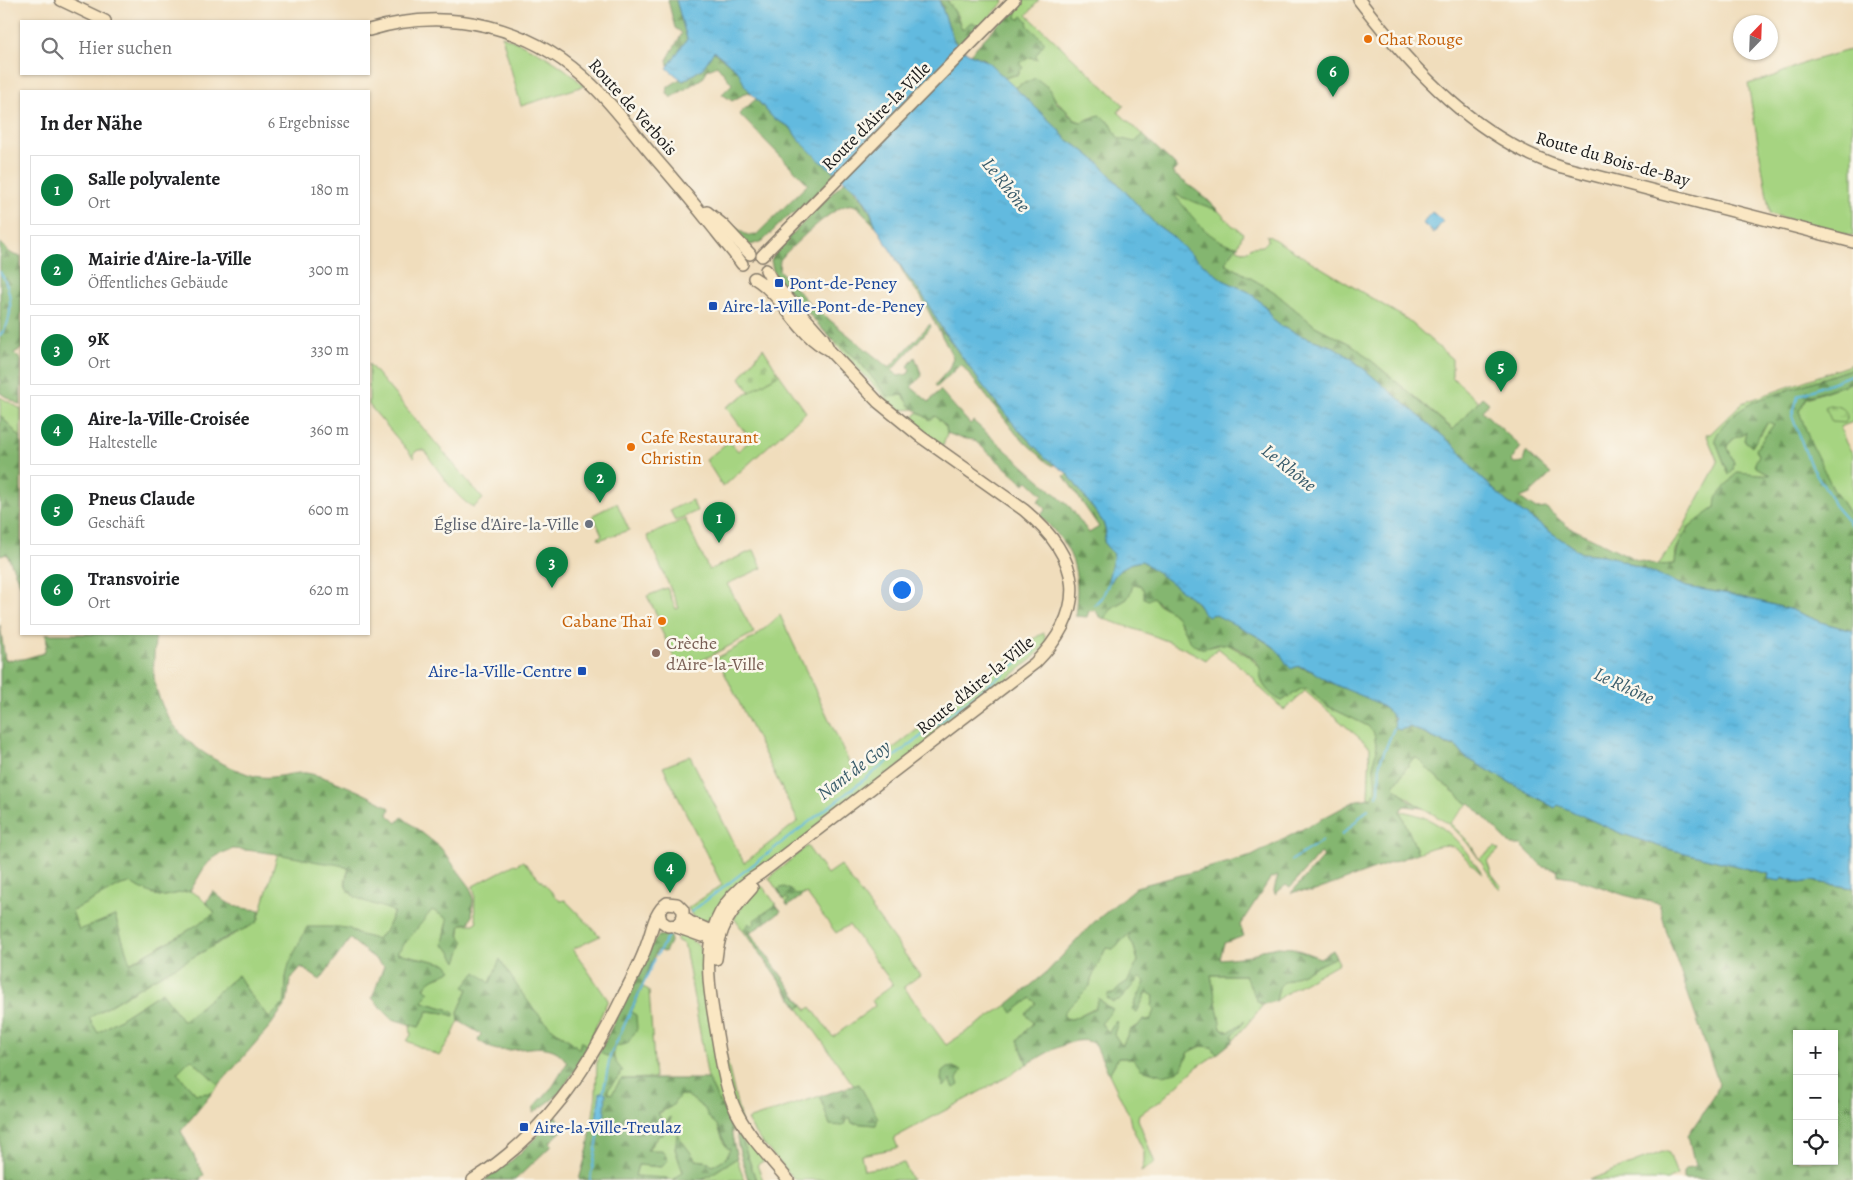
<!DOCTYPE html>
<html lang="de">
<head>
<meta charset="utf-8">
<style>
	body { margin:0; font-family:Alegreya,serif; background:#f2f2f2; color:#202124 }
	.controls { position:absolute; right:15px; bottom:15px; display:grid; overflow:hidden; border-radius:0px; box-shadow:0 1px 4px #0004 }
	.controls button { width:45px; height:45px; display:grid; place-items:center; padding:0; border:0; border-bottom:1px solid #e0e0e0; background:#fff; color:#202124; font:25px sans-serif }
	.compass { position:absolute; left:1733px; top:15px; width:45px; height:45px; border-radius:50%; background:#fff; box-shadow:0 1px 4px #0004; rotate:23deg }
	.you { position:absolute; left:901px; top:589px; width:18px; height:18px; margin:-12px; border:4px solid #fff; border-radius:50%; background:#1a73e8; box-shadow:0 0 0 8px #1a73e833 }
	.badge { display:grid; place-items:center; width:32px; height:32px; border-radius:50%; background:#0b8043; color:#fff; font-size:16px; font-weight:700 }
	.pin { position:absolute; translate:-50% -41px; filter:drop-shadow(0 1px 2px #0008) }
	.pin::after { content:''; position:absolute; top:26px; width:18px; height:15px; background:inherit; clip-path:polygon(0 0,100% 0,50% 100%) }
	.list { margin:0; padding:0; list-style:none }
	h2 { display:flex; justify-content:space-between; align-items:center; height:65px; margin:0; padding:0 20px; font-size:21px }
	h2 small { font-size:16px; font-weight:400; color:#757577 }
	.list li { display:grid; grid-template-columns:32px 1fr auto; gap:15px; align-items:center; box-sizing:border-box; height:70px; margin:0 10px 10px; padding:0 10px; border:1px solid #e0e0e0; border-radius:0px }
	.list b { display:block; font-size:19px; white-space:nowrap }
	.list p { margin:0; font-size:16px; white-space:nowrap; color:#757577 }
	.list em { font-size:16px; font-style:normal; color:#757577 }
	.icon { flex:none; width:28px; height:28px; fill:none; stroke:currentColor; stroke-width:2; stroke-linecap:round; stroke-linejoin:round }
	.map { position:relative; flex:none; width:1853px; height:1180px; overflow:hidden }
	.search { position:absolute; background:#fff; box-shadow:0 1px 4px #0004; left:20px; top:20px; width:350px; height:55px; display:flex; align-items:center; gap:12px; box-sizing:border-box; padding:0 18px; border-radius:0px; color:#757577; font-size:19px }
	.panel { position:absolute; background:#fff; box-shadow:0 1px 4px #0004; left:20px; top:90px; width:350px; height:545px; border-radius:0px }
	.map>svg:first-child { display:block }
	.green { fill:#a6d481; stroke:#61784e }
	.forest { fill:url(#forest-firs); stroke:#506946; fill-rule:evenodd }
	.wetland { fill:url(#wetland-marsh); stroke:#61784e }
	.cemetery { fill:url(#cemetery-stones); stroke:#61784e }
	.water { fill:url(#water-ripples); stroke:#3f6b7e }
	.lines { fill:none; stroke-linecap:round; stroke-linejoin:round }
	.stream { stroke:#62badf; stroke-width:2 }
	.secondary-casing { stroke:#867c6c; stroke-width:14 }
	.secondary { stroke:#fae7c3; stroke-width:11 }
	.food-dot { fill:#e8710a; stroke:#fbf7ec; stroke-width:2 }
	.transit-dot { fill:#1a4fb4; stroke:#fbf7ec; stroke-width:2 }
	.worship-dot { fill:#6b7280; stroke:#fbf7ec; stroke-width:2 }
	.education-dot { fill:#8d6e63; stroke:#fbf7ec; stroke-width:2 }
	.labels { text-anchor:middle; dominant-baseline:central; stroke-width:5; stroke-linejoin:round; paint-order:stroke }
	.food-label { font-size:18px; fill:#c56008; stroke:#fbf7ec; text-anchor:start }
	.street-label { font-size:18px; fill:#1c1c1c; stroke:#fbf7ec }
	.transit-label { font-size:18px; fill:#164399; stroke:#fbf7ec; text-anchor:start }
	.worship-label { font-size:18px; fill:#5b616d; stroke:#fbf7ec; text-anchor:end }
	.education-label { font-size:18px; fill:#785e54; stroke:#fbf7ec; text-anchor:start }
	.water-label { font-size:19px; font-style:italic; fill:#385b6a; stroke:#fbf7ec }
</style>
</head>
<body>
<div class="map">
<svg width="1853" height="1180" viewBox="0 0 1853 1180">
	<defs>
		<pattern id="forest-firs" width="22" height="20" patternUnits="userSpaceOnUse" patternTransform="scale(1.25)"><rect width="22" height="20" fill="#84b66f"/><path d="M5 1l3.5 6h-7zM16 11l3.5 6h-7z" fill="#6b935a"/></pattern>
		<pattern id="wetland-marsh" width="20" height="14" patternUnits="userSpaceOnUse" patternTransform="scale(1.25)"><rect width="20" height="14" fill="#a6d481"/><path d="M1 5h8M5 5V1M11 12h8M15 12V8" fill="none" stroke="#8eb56f"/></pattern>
		<pattern id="cemetery-stones" width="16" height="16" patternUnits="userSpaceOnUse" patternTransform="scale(1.25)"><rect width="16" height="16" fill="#a6d481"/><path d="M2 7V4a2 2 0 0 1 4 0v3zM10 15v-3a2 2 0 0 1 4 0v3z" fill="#8eb56f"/></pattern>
		<pattern id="water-ripples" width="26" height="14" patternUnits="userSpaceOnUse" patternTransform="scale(1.25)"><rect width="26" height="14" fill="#62badf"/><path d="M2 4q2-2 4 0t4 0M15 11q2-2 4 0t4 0" fill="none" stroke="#549fbf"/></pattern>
	</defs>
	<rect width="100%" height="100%" fill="#fbf7ec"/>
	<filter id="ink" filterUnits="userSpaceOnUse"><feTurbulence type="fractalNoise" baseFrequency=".02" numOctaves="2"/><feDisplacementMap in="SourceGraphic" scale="10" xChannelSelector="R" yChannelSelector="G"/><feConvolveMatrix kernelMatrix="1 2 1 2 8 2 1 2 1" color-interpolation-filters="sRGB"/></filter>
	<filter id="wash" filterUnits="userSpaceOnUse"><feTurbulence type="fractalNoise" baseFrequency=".0096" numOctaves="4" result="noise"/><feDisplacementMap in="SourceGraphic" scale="20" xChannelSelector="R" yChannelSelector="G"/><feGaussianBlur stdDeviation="1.12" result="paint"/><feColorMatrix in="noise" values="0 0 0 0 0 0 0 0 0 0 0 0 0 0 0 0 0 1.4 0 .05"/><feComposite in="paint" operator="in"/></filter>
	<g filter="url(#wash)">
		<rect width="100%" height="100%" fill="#f0ddbc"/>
		<g class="green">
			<polygon points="947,0 1003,0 1004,2 981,26 962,31 958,17"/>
			<path d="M 1020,0 L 1039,0 L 1027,15 L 1124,105 L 1118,112 L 1177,167 L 1172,173 L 1207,199 L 1232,225 L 1243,233 L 1237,249 L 1246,252 L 1251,247 L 1263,246 L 1268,241 L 1267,235 L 1408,320 L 1452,359 L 1452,377 L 1478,402 L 1454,430 L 1354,346 L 1315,326 L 1273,291 L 1225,263 L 1116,141 L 1099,115 L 1081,122 C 1069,118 1073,117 1065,109 C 1056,99 1056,103 1050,89 L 1021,84 L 1015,88 L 1004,78 L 1019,74 L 1019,71 L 1022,68 L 1019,63 L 1014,7 Z"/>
			<path d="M 502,36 C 533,48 560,62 584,86 L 521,106 Z"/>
			<polygon points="1853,49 1853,236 1770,214 1748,84 1774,76 1807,62"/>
			<polygon points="822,329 858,360 888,397 903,395 914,409 902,410 891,404"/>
			<path d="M 369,364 L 483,499 L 474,507 C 458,502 434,464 424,450 L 418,450 L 413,454 L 415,457 L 414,458 L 369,405 Z"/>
			<path d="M 1853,364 L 1853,368 L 1787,390 L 1715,439 L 1729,475 L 1734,463 L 1727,446 C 1733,439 1738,434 1747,431 L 1744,440 L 1745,442 L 1761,434 L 1767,422 L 1775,423 L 1756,449 L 1759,455 L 1756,467 L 1771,475 L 1760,474 L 1687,529 L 1676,550 L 1675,564 L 1658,565 L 1680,534 L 1718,462 L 1706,434 L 1710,434 L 1742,403 Z"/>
			<polygon points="779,374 806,412 723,487 706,460 729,441 738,451 751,440 726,407"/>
			<path d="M 1853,382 L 1853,422 L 1840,427 L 1846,443 L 1853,454 L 1853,519 C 1831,486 1809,450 1799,411 L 1807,398 Z"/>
			<polygon points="0,397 21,409 21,438 0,415"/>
			<polygon points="918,412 930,420 935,415 946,427 947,433 943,446 910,421"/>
			<polygon points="692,500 697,511 675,521 670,510"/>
			<polygon points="617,503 629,530 599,540 598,538 602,535 593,515"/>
			<polygon points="685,519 709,570 754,550 762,568 727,584 754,633 687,668 678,666 656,619 658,617 647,596 667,588 676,609 679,608 647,536"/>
			<path d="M 1133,584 L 1140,585 L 1144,591 L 1153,596 L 1158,604 L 1169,610 L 1178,619 L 1189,640 L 1197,647 L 1203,648 L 1216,646 L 1221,643 L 1227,644 L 1250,657 L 1262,670 L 1262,682 L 1265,687 L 1277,698 L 1282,701 L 1301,689 L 1306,687 L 1327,706 L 1368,726 L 1374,733 L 1377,751 C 1368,766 1382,784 1372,798 L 1368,798 L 1370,747 L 1305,691 L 1284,710 L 1255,683 L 1254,678 L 1218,648 L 1206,660 C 1174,641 1140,631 1104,619 L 1113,607 L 1127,599 Z"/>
			<polygon points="780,615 856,777 1038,636 1044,633 1047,643 1032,659 710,919 700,921 692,916 688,908 722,885 663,767 690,756 744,863 798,821 717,658 755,637"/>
			<path d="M 1413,758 L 1417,758 L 1433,774 L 1468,804 L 1450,823 L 1469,842 L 1479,859 L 1495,847 L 1499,850 L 1487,861 L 1492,874 L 1501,886 L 1500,889 L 1498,888 C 1483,866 1469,840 1448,824 C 1429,810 1411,804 1394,786 Z"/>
			<path d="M 1400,811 C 1442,817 1460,842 1483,875 C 1454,851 1460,835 1418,853 Z"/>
			<polygon points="807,846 827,874 840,865 920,975 904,987 946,1045 1007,1005 1012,1012 1031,997 1036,1003 1033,1023 1018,1040 1027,1064 1007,1077 894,1138 898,1148 861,1155 864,1170 904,1163 912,1180 795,1180 758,1138 747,1120 820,1096 830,1125 845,1124 846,1120 850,1117 852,1123 876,1125 859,1084 854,1086 734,918 750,896 760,886 763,887 781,911 750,933 807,1010 811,1007 833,1037 875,1006 872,1000 893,984 849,925 836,933 806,893 788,906 769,878"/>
			<path d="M 278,853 L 321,862 L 339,864 L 349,869 C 347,874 343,883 347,889 C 355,902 381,905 394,911 L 385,932 L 376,939 L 357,934 L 350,929 L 286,977 L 285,1002 L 269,1018 L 249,993 L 238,975 L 183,1022 L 162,992 L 98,1033 L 89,1018 L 155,978 L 258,921 Z"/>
			<path d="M 523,861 L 560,901 L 565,900 L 600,936 L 573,949 L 608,1000 L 587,1046 L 581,1041 L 579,1049 C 571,1040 561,1035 552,1028 C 530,1009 515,984 500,960 L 490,983 L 465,987 L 468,989 L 458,1012 L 459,1021 L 452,1036 L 439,1056 L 407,1041 L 411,1035 L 410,1025 L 419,1027 L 428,1011 L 445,1013 L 453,1016 L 447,1009 L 423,1002 C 424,986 425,980 442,976 L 447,964 L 396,953 L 432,909 L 448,919 L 443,944 L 449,949 L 457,961 L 461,924 L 474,924 L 477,922 C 472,910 477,898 473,886 L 515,864 L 516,865 Z"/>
			<polygon points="131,883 159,897 190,891 199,896 216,913 184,933 129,963 115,916 79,931 72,911 121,885"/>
			<polygon points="1130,932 1129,938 1134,947 1138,961 1128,981 1119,987 1114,994 1121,999 1139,976 1145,982 1137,1011 1147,992 1154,996 1152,1006 1156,1010 1152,1018 1130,1030 1122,1046 1114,1034 1116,1021 1109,1033 1101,1023 1105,1005 1099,998 1096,1007 1072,1019 1065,1018 1063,1013 1090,986 1091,979 1106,948 1113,949"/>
			<polygon points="684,935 698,945 702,952 743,1130 739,1131 731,1131 729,1121 708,1079 685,947 684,944 676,940 679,936"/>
			<polygon points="1336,957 1339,963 1291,990 1276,1001 1279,987 1284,982"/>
			<polygon points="1211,975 1245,975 1260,1004 1264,1004 1233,1041 1232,1036 1244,1022 1229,1032 1221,1028"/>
			<polygon points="643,987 649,990 655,1078 621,1079 612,1094 608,1093 608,1089 623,1071 614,1062 613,1052"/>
			<path d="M 1202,1046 L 1212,1047 L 1217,1054 L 1197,1067 L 1159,1102 L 1139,1114 L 1138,1119 L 1155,1163 L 1141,1172 L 1144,1162 L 1144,1152 L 1131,1125 L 1129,1115 L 1109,1074 L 1118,1058 L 1134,1058 C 1153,1076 1157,1077 1182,1068 L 1189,1052 Z"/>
			<polygon points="600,1051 610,1056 603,1092 600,1092 595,1125 592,1122 596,1095 597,1060"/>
			<polygon points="191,1059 219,1085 212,1093 196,1094 177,1073"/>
			<path d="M 679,1095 L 687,1095 L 705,1109 L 717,1124 L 725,1145 L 730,1149 C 729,1159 720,1163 712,1166 L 709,1162 L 696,1160 L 675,1149 L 683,1172 L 673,1180 L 635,1176 L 638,1165 L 662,1167 L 647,1151 L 659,1135 L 662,1135 L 671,1119 L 663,1124 L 658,1114 L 672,1106 Z"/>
			<polygon points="744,1132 765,1160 757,1165 763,1180 756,1180 740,1134"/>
			<polygon points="1665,1151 1669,1153 1677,1175 1668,1180 1589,1180"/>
			<polygon points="737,1158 744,1180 702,1180"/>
		</g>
		<g class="forest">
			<polygon points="668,0 676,0 687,39 671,63 668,65 667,60 682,33 675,28"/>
			<path d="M 939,0 L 947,0 C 954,9 958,19 962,30 L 971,22 L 981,26 L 970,35 L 971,37 L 960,48 L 954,41 Z"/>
			<polygon points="1014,7 1017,11 1016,18 1020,19 1022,16 1027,20 1028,26 1045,42 1036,55 1037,59 1034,59 1031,57 1019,63 1023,68 1019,71 1019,74 1004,78 985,59 970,54"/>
			<polygon points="713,51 738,71 752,94 748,92 732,101 722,94 732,84 717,65 707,70 704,77 671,98 667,93 668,87 680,79 684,81 703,68"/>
			<path d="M 1036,78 L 1050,89 L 1056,102 L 1066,110 L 1069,116 L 1073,116 L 1074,120 L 1081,122 L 1099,115 L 1111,124 L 1118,138 L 1135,142 L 1143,135 L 1177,167 L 1172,173 L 1197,191 L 1219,211 L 1176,195 L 1175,196 C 1193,216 1208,242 1237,246 L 1225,263 L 1273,291 L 1315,326 L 1354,346 L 1453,430 L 1482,397 L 1489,403 L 1482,411 L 1521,447 L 1511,461 L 1515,463 L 1523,462 L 1526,452 L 1551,474 L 1530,494 L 1520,498 L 1536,509 L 1546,508 L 1567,526 L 1637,560 L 1658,565 L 1675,564 C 1678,532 1691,525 1715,508 L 1716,498 L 1737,472 L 1770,475 L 1756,467 L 1755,463 L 1759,455 L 1756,449 L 1774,424 L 1767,422 L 1752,447 L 1744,440 L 1746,432 L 1741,436 L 1736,436 L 1727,446 L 1734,463 L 1733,471 L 1729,475 L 1715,439 C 1722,421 1739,410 1755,401 L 1853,368 L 1853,382 L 1807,397 L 1799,411 L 1811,444 L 1834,490 L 1853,519 L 1853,631 L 1824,623 L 1792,610 L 1766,603 L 1729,594 L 1687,587 L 1616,558 L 1603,555 L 1581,553 L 1507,502 L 1475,472 L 1457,448 L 1352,359 L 1334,347 L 1302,336 L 1282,327 L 1273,320 L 1264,305 L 1249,292 L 1223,280 L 1189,253 L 1172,236 L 1154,223 L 1100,164 L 1084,151 L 1066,139 L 1056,127 L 1015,88 L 1021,84 Z"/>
			<path d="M 756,99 L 774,119 L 790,127 L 798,139 L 836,174 L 801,209 L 787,217 L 763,241 L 751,245 L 747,244 L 733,230 L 735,227 C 742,232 747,237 756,235 L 808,184 L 739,114 Z"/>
			<path d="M 846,180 C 860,194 869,207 876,226 C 868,221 861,207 853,205 C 839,200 795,244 785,254 L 780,260 L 779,270 L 810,304 L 889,368 L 930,324 L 931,327 L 892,370 L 898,376 L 908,374 L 910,370 L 908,366 L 915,357 L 922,376 L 911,387 L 929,402 L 940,390 L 970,424 L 973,421 L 1070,507 L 1089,533 L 1099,527 L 1064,476 L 1068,474 L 1103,522 L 1106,532 L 1104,541 L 1106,546 L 1114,554 L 1111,582 C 1117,569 1128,563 1142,561 L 1187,594 L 1202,608 L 1244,628 L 1275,648 L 1296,666 L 1315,672 L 1329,682 L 1371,699 L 1390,712 L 1400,730 L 1410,727 L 1448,745 L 1455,745 L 1465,757 L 1555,808 L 1558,804 L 1620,833 L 1661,847 L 1769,874 L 1768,878 L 1781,877 L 1799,883 L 1811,881 L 1853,888 L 1853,1180 L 1683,1179 L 1683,1171 L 1686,1168 L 1695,1166 L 1688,1135 L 1715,1095 L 1719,1084 L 1667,933 L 1659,904 L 1624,895 L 1572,877 L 1558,875 L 1557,870 L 1543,867 L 1521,845 L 1511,845 L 1470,803 L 1468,804 L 1433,774 L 1417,758 L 1413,758 L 1394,786 L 1409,801 L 1423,808 L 1404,806 L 1400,811 L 1418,853 L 1312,892 L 1298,891 L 1291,893 L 1324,856 L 1320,853 L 1290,888 L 1286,885 L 1275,894 L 1274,890 L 1278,876 L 1270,879 L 1240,925 L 1244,936 L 1224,943 L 1220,959 L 1250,956 L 1262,950 L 1278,947 L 1293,948 L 1320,958 L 1333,950 L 1336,957 L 1284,982 L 1279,987 L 1276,1001 L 1264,1004 L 1257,1001 L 1245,975 L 1211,975 L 1221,1028 L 1229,1032 L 1245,1021 L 1232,1036 L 1233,1041 L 1217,1054 L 1212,1047 L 1201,1046 L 1189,1052 L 1182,1068 L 1176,1072 L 1162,1075 L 1141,1069 L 1133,1058 L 1118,1058 L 1109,1074 L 1096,1046 C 1081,1029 1043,1056 1027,1064 L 1018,1040 L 1033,1023 L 1026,1014 L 1036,1003 L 1031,998 L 1012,1013 L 1007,1005 L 1047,972 L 1092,924 L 1136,887 L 1252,856 L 1357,800 L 1372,798 C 1381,784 1368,765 1377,751 L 1374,733 L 1368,726 L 1327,706 L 1306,688 L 1301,689 L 1282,701 C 1275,698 1266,691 1263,683 C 1257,672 1265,668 1251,657 C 1244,652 1232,644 1223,644 C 1215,643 1207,651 1198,647 C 1186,642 1185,628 1178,619 C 1171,609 1160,607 1153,597 L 1148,600 L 1144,598 L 1144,591 L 1140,585 L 1133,584 L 1131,592 L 1127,599 L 1113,607 L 1104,619 L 1099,616 L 1095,610 L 1089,611 L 1087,617 L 1075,616 C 1081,568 1074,549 1040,516 L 1046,509 L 1038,501 L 1043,495 L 1028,481 L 1024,484 L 974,440 L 960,438 L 947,433 L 946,426 L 935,416 L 930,420 L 910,406 L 903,395 L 888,397 L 858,360 L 822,329 L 774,274 L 771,261 L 776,251 L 828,197 ZM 1130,933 L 1129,938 L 1134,947 L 1138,961 L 1128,981 L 1119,987 L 1114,994 L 1108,994 L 1107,998 L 1113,1002 L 1121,999 L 1140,977 L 1145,982 L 1132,1009 L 1137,1012 L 1147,992 L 1154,996 L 1152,1006 L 1155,1010 L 1152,1018 L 1148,1020 L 1143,1019 L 1137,1027 L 1130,1030 L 1122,1046 L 1114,1034 L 1118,1022 L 1116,1021 L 1109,1032 L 1101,1024 L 1113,1009 L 1105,1005 L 1099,998 L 1095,1008 L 1072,1019 L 1065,1018 L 1063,1013 L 1090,986 L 1091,979 L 1106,948 L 1113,949 ZM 1797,1034 L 1834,1034 L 1834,1161 L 1797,1161 Z"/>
			<path d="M 0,242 C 6,249 12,257 21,256 L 21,349 L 14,353 L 21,360 L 21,406 L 0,393 Z"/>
			<polygon points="896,259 922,294 942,329 980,382 1016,427 1046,458 1053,463 1054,466 1048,463 1017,435 961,364 937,387 935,385 949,369 953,357 921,297 907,279"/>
			<polygon points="0,415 21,438 21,586 7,554 0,556"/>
			<path d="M 0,625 L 5,660 L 23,659 L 44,653 L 47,643 L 46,634 L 155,634 C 155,650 152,667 155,683 C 164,726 195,753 235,769 C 243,772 251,776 260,777 C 276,779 291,772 306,773 C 327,776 372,796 390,808 L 388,815 L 397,823 L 402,817 L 440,847 L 471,888 L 473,900 L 472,917 L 469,923 L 461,924 L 459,935 L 464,942 L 457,962 L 449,949 L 443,945 L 448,919 L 432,910 L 397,953 L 447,964 L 452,970 C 442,976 431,977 424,988 L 429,992 L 423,1002 L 447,1009 L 454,1013 L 454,1016 L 445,1013 L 428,1011 L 419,1027 L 392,1019 L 372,998 L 384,966 L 350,939 L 320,980 L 301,967 L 290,980 L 287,1002 L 271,1025 L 219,1085 L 191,1059 L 177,1073 L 196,1094 L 212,1093 L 181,1131 L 204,1175 L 200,1178 L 201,1180 L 0,1180 ZM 233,849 C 263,851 289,856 318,862 C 329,864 339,863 349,869 C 348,874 345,880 346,885 C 348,901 383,905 394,912 L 385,932 L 376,939 L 357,934 L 350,929 L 339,927 L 307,927 L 289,964 L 286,977 L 285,1002 L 269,1018 L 249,993 L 238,975 L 183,1021 L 162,992 L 98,1033 L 89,1018 L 155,978 L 208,949 L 227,937 L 253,925 L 258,921 L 260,910 C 237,908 230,907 213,891 L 206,902 L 215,913 L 184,933 L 130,963 L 115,916 L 79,930 L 72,911 L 121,885 L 130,883 L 159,897 L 190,891 C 205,868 205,858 233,849 Z"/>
			<polygon points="784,887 792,891 796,895 804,894 788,906 786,904 789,900 786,898 783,899 778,889"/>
			<polygon points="776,905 781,911 750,933 803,1005 799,1008 744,929 749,923 751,926 755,923 754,920"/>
			<path d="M 669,934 L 671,940 L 665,952 L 657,950 L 631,1012 L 636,1015 L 637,1029 L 627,1044 L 616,1046 C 611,1057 615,1062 623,1071 L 608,1089 L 608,1092 L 612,1094 L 621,1079 L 708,1079 L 729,1121 L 737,1158 L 702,1180 L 673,1180 L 683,1172 L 675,1149 L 677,1134 L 696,1160 L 709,1162 L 712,1166 L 726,1158 L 730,1149 L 727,1148 L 717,1125 L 708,1117 L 705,1109 L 687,1095 L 680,1095 L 672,1106 L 658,1113 L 664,1123 L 671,1117 L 662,1135 L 659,1135 L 647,1150 L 662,1150 L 668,1160 L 662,1167 L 638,1165 L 635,1176 L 667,1178 L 667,1180 L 579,1180 L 588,1148 L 592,1122 L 595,1125 L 606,1093 L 603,1092 L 610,1057 L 604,1055 L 600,1051 L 655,939 L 659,936 Z"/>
			<path d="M 500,959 C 515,983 530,1008 551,1027 C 560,1035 571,1040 579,1049 L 581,1041 L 588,1048 L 586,1053 L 561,1091 L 553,1099 L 533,1113 L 534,1107 L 553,1086 L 567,1063 C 553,1037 523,1052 499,1050 C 492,1050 484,1044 478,1040 L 481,1034 L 459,1021 L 458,1012 L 468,989 L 464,987 L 476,972 L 490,983 Z"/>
			<polygon points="953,1067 962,1071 957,1079 959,1085 954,1088 950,1080 944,1087 941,1080 942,1072 947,1068"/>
			<polygon points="859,1084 878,1118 876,1125 852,1123 850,1117 842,1126 830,1125 820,1096"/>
			<path d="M 555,1116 L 564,1129 L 550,1142 L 552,1145 L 515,1180 L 484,1180 C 511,1164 534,1141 555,1116 Z"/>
			<polygon points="740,1134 756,1180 748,1180 738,1145 737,1135"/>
		</g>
		<path class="wetland" d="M 1829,405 C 1838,406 1847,407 1847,418 L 1845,423 L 1832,422 L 1825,407 Z"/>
		<polygon class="cemetery" points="763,348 779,374 750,392 740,378"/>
		<g class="water">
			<path d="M 676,0 L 939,0 L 954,41 L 960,48 L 970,54 L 987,61 L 1056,127 L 1066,139 L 1084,151 L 1100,164 L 1154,223 L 1172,236 L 1189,253 L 1223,280 L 1249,292 L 1264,305 L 1273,320 L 1282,327 L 1302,336 L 1334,347 L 1352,359 L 1457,448 L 1475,472 L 1507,502 L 1581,553 L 1603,555 L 1616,558 L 1687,587 L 1729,594 L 1766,603 L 1792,610 L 1824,623 L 1853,631 L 1853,888 L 1811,881 L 1800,883 L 1782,877 L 1780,881 L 1768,879 L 1769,874 L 1661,847 L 1620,833 L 1558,805 L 1555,808 L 1465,757 L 1455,745 L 1448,745 L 1410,727 L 1400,730 L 1394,728 L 1395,718 C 1378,698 1352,694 1330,682 C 1320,677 1313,670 1302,667 C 1297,666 1295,667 1291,669 C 1284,662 1282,654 1274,647 C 1255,633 1234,625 1214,614 L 1208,616 L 1203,613 L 1198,603 L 1142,561 C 1128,563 1117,569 1111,582 L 1109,582 L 1108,580 L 1114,554 L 1106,546 L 1104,541 L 1106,532 L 1103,522 L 1068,474 L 1046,458 L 1016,427 L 980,382 L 942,329 L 922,294 L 908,277 L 889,248 L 876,226 L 869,208 L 858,191 L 818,159 L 798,139 L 790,127 L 774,119 L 745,86 L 738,71 L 714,51 L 703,68 L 683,81 L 667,68 L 687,39 Z"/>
			<polygon points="1432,212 1443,221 1434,233 1422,223"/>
			<polygon points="600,1092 606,1093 604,1127 599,1129 595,1125"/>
		</g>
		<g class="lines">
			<g class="stream">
				<path d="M 0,272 C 12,288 15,320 0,335"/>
				<polyline points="1853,374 1798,396 1792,416 1810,464 1830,496 1834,505 1853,527"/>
				<polyline points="1094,605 1103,596 1109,582"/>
				<polyline points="1377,796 1379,791 1380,762 1394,728"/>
				<polyline points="1342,835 1368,809"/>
				<polyline points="1292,860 1322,841"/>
				<polyline points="691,912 1034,650"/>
				<polyline points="657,955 669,934"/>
				<polyline points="603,1094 610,1056 655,959"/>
				<polyline points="590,1180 600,1128"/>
			</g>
		</g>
	</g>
	<g filter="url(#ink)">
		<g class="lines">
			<defs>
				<g id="secondary">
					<polyline points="61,0 105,21"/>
					<path d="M 1359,0 C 1413,70 1476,139 1562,167 L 1853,242"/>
					<path d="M 369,30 C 449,5 534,27 593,86 C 616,108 634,134 655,158 C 676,182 696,206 716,231 C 725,243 734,252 742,264"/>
					<polyline points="707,212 723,225 750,254"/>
					<polyline points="762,256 1014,0"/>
					<path d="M 766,270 L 773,282 L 823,338 L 829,350 L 878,402 L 921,437 L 1024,510 C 1082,558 1089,609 1035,663 L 761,873 C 697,910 705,966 716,1029 C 721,1057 724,1087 737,1113 C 750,1138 771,1159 788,1180"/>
					<path d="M 754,278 C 784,296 797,335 829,350"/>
					<polyline points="683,917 690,922 718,934"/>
					<polyline points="674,926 702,936 712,933"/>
					<path d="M 716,959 C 719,927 731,911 752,888"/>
					<path d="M 473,1180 C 545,1134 587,1071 623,996 C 632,979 641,962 647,944 C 652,931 654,912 667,903 L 677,904 L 683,910 L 683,917 L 677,925 L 668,926 L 661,921 L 659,912"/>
				</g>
			</defs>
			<use href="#secondary" class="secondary-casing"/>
			<use href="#secondary" class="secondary"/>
		</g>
	</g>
	<g class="food-dot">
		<circle cx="1368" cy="39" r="5"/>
		<circle cx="631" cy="447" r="5"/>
		<circle cx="662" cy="621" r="5"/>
	</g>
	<g class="transit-dot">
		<rect x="774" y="278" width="10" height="10" rx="2.5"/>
		<rect x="708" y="301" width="10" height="10" rx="2.5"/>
		<rect x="577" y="666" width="10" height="10" rx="2.5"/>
		<rect x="519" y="1122" width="10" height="10" rx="2.5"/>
	</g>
	<circle class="worship-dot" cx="589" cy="524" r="5"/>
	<circle class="education-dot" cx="656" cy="653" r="5"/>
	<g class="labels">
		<g class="food-label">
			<text x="1378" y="39">Chat Rouge</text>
			<text x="641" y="437">Cafe Restaurant<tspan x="641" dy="21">Christin</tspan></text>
			<text x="652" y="621" text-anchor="end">Cabane Thaï</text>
		</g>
		<g class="street-label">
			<text transform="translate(633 107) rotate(48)">Route de Verbois</text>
			<text transform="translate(876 116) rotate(-45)">Route d'Aire-la-Ville</text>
			<text transform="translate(1613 159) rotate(16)">Route du Bois-de-Bay</text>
			<text transform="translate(975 685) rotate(-39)">Route d'Aire-la-Ville</text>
		</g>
		<g class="transit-label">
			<text x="789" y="283">Pont-de-Peney</text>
			<text x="723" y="306">Aire-la-Ville-Pont-de-Peney</text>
			<text x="572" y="671" text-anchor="end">Aire-la-Ville-Centre</text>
			<text x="534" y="1127">Aire-la-Ville-Treulaz</text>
		</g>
		<g class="worship-label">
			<text x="579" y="524">Église d'Aire-la-Ville</text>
		</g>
		<g class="education-label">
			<text x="666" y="643">Crèche<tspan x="666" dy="21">d'Aire-la-Ville</tspan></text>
		</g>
		<g class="water-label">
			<text transform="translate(1006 185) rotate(51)">Le Rhône</text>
			<text transform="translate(1289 468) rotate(39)">Le Rhône</text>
			<text transform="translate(1624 686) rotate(25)">Le Rhône</text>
			<text transform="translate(854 770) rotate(-37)">Nant de Goy</text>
		</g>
	</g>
</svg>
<div class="controls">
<button>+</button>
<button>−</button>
<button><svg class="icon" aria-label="locate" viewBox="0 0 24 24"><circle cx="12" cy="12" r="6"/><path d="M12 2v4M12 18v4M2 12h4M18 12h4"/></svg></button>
</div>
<svg class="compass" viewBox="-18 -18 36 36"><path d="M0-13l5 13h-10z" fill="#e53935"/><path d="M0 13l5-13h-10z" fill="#757577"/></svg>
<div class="you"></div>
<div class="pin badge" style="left:719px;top:543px">1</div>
<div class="pin badge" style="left:600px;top:503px">2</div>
<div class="pin badge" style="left:552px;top:588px">3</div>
<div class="pin badge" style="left:670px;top:893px">4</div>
<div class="pin badge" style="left:1501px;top:392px">5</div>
<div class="pin badge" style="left:1333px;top:97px">6</div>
<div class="search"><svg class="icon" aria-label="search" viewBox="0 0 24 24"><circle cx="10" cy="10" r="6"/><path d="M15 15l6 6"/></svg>Hier suchen</div>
<section class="panel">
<h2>In der Nähe<small>6 Ergebnisse</small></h2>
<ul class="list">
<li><span class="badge">1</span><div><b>Salle polyvalente</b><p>Ort</p></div><em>180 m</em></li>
<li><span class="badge">2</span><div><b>Mairie d'Aire-la-Ville</b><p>Öffentliches Gebäude</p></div><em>300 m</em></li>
<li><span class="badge">3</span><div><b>9K</b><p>Ort</p></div><em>330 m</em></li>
<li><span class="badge">4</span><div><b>Aire-la-Ville-Croisée</b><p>Haltestelle</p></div><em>360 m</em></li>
<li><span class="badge">5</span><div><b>Pneus Claude</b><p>Geschäft</p></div><em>600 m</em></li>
<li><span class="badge">6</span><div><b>Transvoirie</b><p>Ort</p></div><em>620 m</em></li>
</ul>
</section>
</div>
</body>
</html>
